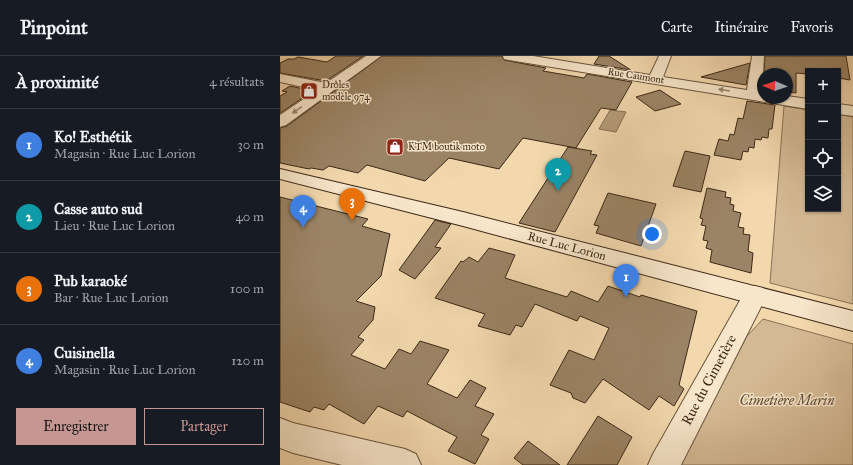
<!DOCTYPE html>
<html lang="fr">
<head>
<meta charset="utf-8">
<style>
	body { margin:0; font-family:"IM FELL Great Primer",serif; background:#20242c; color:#f1f3f6 }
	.controls { position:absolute; right:12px; top:12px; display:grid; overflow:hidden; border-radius:0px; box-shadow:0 1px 3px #0004 }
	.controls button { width:36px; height:36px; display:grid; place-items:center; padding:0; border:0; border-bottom:1px solid #363941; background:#171b24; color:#f1f3f6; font:20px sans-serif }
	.compass { position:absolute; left:477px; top:12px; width:36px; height:36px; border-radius:50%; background:#171b24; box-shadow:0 1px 3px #0004; rotate:272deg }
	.you { position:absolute; left:372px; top:178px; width:14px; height:14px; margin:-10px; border:3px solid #fff; border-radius:50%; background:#1a73e8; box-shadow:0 0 0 6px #1a73e833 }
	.badge { display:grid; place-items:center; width:26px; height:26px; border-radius:50%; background:#c59692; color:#fff; font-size:13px; font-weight:700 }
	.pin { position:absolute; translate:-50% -33px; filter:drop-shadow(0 1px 2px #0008) }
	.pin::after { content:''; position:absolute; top:21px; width:14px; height:12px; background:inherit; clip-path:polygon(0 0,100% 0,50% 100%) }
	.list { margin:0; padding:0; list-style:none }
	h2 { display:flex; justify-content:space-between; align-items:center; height:52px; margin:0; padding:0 16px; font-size:17px }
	h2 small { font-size:13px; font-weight:400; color:#9ea1a6 }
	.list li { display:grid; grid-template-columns:26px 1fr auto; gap:12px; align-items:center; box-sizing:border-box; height:72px; padding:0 16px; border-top:1px solid #363941 }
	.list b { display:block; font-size:15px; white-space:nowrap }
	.list p { margin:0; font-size:13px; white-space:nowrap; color:#9ea1a6 }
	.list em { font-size:13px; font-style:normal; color:#9ea1a6 }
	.actions { display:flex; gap:8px; padding:12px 16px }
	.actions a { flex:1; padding:9px 0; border:1px solid #c59692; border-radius:0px; text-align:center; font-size:14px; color:#c59692 }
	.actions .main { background:#c59692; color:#111 }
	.icon { flex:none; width:22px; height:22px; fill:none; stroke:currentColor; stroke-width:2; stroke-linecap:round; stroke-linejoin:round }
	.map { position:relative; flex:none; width:573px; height:409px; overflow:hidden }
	header { display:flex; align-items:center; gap:24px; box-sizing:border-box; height:56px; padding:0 20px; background:#171b24; border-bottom:1px solid #363941 }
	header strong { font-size:19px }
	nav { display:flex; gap:22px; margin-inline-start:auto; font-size:14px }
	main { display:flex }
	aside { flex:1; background:#171b24 }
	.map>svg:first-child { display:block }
	.green { fill:#d4ba94; stroke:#887155 }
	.water { fill:#b59c7a; stroke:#856e52 }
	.building { fill:#9b8465; stroke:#3c2816 }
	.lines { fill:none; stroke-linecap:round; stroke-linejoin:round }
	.street-casing { stroke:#6a543c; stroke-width:2 }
	.secondary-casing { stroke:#3c2816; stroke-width:2 }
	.street { fill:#f7e6ca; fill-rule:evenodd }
	.secondary { fill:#f7e6ca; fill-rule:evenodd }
	.oneway { fill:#9a8770 }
	.labels { text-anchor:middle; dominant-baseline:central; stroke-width:3; stroke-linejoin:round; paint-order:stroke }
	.far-street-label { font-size:10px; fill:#3c2816; stroke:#f7e6ca }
	.far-poi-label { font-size:10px; fill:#3c2816; stroke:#f7e6ca; text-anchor:start }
	.street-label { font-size:12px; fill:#3c2816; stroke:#f7e6ca }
	.near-street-label { font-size:14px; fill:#3c2816; stroke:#f7e6ca }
	.near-park-label { font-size:14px; font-style:italic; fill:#624c36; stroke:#f7e6ca }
</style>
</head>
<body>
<header>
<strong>Pinpoint</strong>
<nav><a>Carte</a><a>Itinéraire</a><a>Favoris</a></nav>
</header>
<main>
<aside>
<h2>À proximité<small>4 résultats</small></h2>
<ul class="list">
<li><span class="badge" style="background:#3f7fe0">1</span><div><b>Ko! Esthétik</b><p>Magasin · Rue Luc Lorion</p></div><em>30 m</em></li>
<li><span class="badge" style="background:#0f9aa8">2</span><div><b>Casse auto sud</b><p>Lieu · Rue Luc Lorion</p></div><em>40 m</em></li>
<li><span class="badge" style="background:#e8710a">3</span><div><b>Pub karaoké</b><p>Bar · Rue Luc Lorion</p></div><em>100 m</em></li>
<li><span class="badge" style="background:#3f7fe0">4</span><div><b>Cuisinella</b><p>Magasin · Rue Luc Lorion</p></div><em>120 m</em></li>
</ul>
<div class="actions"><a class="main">Enregistrer</a><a>Partager</a></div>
</aside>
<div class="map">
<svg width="573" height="409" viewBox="0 0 573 409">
	<rect width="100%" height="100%" fill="#f3d8ae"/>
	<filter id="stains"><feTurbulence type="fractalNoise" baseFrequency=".005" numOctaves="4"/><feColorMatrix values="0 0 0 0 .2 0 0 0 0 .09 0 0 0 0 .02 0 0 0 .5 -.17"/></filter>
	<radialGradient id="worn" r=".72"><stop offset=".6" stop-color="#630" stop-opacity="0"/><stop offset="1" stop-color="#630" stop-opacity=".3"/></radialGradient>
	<g class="green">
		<polygon points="504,50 528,54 528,153 558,153 558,58 573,61 573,248 490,227"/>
		<polygon points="483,263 573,288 573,409 399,409 467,280"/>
	</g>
	<polygon class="water" points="330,54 346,56 336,76 319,73"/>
	<g class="building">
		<polygon points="56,0 83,0 46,25 0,17 0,7 8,3 14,3 18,1 47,6"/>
		<polygon points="102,0 222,0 224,4 266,12 263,15 304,22 307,18 352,26 336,54 321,52 296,92 243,82 219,113 169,102 145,125 87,109 78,117 49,110 43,114 31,112 29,113 0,107 0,72 7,70"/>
		<polygon points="319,0 329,0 351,14 314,8"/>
		<polygon points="485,0 566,0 570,24 558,22 558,15 528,15 528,18 516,17 516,37 507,36 507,18 484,18"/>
		<polygon points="470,7 466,29 421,21"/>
		<polygon points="10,30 33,35 0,57 0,40 7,36 2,35"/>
		<polygon points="380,34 401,48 375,55 356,41"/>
		<polygon points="467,45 495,49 492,73 489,73 488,82 482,81 481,84 475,83 474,92 469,91 468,96 463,95 461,104 434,99 439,83 448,85 450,78 454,79 458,62 463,63"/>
		<polygon points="288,91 312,95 310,98 317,99 275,176 239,167"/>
		<polygon points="405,95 430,100 421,136 393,130"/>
		<polygon points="427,132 446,136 445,141 451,142 450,148 454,149 453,155 461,157 458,171 464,172 463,178 470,179 468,195 473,197 471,217 430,206 432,194 426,192 428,185 423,184 426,170 421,169 423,163 420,162"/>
		<polygon points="328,137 376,148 361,190 316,177 319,170 314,169"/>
		<polygon points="0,141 88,163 82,170 110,178 101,220 76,245 95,251 93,264 78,281 84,284 71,299 105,313 119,293 131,298 140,285 169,294 147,328 177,342 190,324 206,332 195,350 214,358 201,379 209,383 195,408 168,395 177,381 127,355 123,361 98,350 84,368 49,348 44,354 34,351 30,356 0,346"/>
		<polygon points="155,164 171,168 155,191 161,192 135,223 119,214"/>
		<polygon points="209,192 235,199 225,222 287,241 291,235 318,246 328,230 360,241 361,239 417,255 399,329 404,333 394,350 379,340 369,354 323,323 305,347 293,342 291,337 270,329 289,294 314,304 329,272 300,260 297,265 255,248 242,271 236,269 230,279 198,270 205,258 155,242 181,205 183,206 189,201 198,206"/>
		<polygon points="318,360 352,381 337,409 287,409"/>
		<polygon points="248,385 280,409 243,409 234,402"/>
	</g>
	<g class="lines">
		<defs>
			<g id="street">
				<polygon points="86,0 101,0 6,69 0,71 0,59 37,34 0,26 0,18 46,27"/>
				<polygon points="223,0 253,0 370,19 379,0 391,0 383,21 467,34 472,0 484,0 482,36 483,37 483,42 507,42 507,40 528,43 528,53 229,4 224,3"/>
				<polygon points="558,48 573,50 573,60 558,58"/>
				<polygon points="475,230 483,232 487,239 401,409 368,409 373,398 467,232"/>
				<polygon points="0,362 13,367 125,393 136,398 141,409 62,409 13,397 0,392"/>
			</g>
			<polygon id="secondary" points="0,113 183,156 573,255 573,275 183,170 0,123"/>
		</defs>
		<use href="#street" class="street-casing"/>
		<use href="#secondary" class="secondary-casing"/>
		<use href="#street" class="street"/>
		<use href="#secondary" class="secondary"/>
	</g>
	<defs><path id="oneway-solid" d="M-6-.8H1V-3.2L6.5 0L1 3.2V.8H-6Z"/></defs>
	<g class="oneway">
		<use href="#oneway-solid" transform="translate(444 34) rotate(-171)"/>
		<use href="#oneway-solid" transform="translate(17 54) rotate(145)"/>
	</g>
	<defs>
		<symbol id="shop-square" viewBox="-11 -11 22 22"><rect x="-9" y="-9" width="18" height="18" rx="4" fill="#8f2418" stroke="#f7e6ca"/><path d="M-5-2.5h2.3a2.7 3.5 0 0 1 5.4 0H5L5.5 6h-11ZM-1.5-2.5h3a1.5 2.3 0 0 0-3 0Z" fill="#fff"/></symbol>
	</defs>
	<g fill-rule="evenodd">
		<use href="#shop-square" x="19" y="25" width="20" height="20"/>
		<use href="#shop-square" x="105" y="81" width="20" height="20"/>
	</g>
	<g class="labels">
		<g class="far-street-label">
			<text transform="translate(356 20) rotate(9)">Rue Caumont</text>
		</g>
		<g class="far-poi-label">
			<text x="42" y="29">Drôles<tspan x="42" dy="12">modèle 974</tspan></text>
			<text x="128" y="91">KTM boutik moto</text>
		</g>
		<g class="street-label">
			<text transform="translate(287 190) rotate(15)">Rue Luc Lorion</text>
		</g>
		<g class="near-street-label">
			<text transform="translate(429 324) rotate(-62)">Rue du Cimetière</text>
		</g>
		<g class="near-park-label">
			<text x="507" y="344">Cimetière Marin</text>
		</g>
	</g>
	<rect width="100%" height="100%" filter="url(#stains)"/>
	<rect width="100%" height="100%" fill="url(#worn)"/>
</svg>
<div class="controls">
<button>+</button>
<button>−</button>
<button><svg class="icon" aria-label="locate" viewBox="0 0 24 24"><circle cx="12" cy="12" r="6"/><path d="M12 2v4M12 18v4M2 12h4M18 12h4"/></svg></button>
<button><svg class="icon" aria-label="layers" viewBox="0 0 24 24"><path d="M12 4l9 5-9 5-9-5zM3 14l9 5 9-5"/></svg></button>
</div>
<svg class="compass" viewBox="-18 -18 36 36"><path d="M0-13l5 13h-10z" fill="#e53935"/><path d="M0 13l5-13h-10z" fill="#9ea1a6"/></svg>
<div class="you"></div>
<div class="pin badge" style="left:346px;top:241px;background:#3f7fe0">1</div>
<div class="pin badge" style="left:278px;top:135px;background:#0f9aa8">2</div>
<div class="pin badge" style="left:72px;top:165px;background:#e8710a">3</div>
<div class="pin badge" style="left:23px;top:172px;background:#3f7fe0">4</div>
</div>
</main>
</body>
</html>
